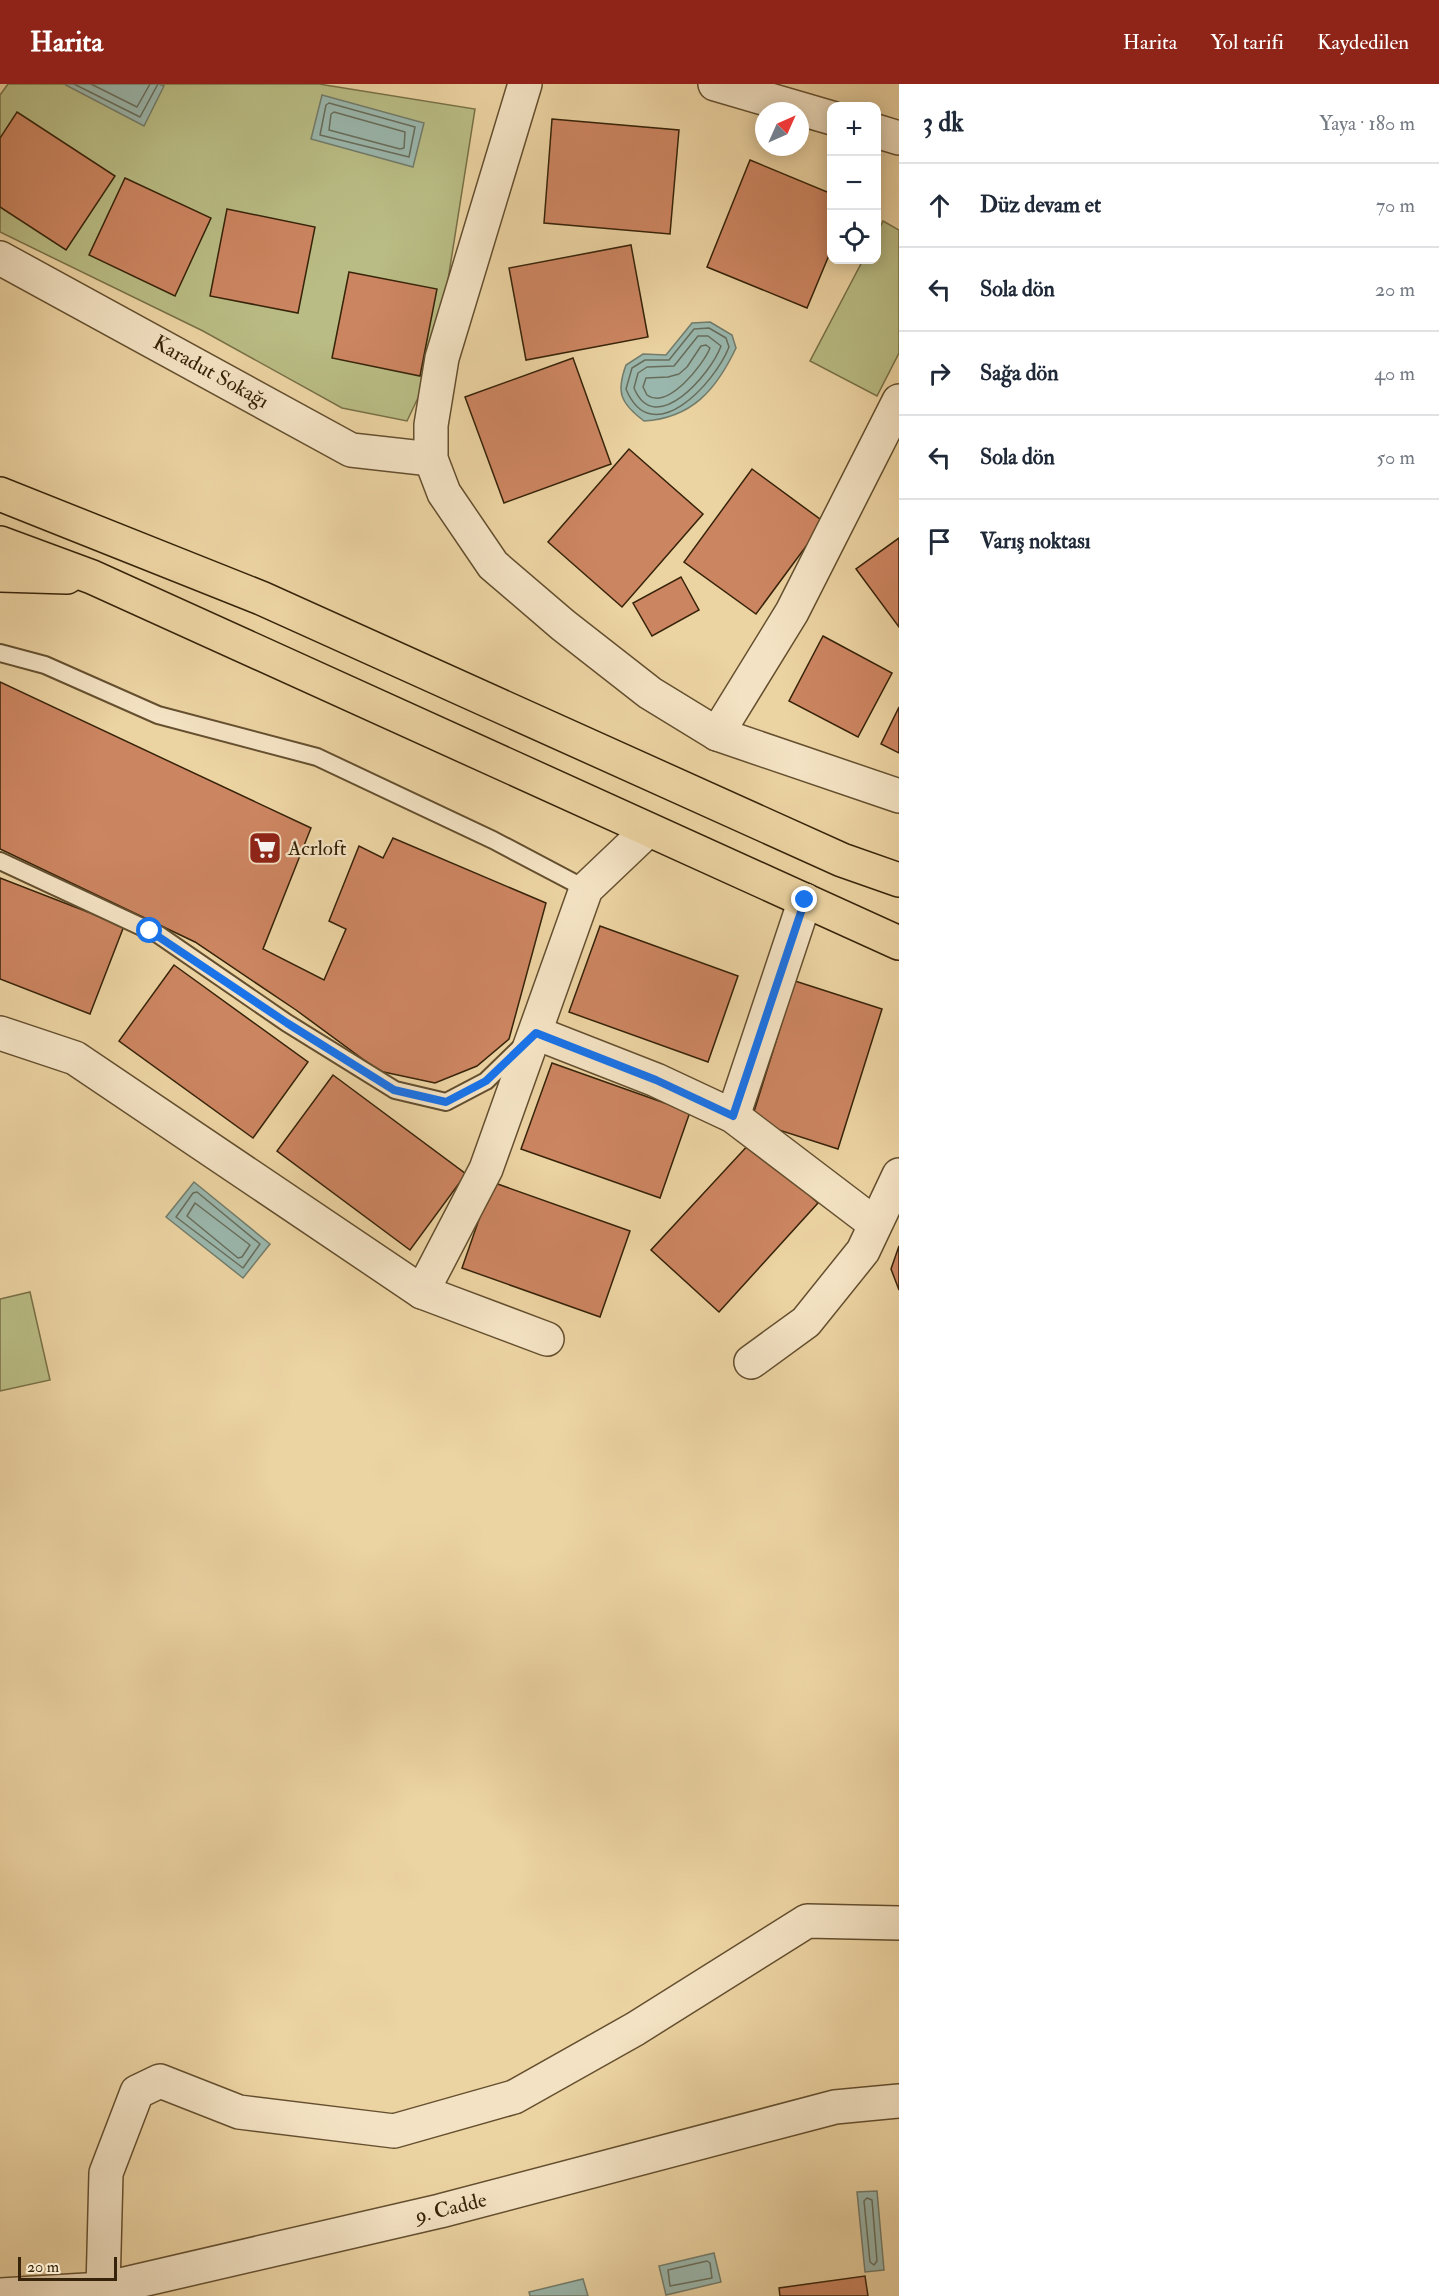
<!DOCTYPE html>
<html lang="tr">
<head>
<meta charset="utf-8">
<style>
	body { margin:0; font-family:"IM FELL Double Pica",serif; background:#f2f2f3; color:#1f2937 }
	.controls { position:absolute; right:18px; top:18px; display:grid; overflow:hidden; border-radius:12px; box-shadow:0 3px 15px #0003 }
	.controls button { width:54px; height:54px; display:grid; place-items:center; padding:0; border:0; border-bottom:2px solid #e0e1e3; background:#fff; color:#1f2937; font:30px sans-serif }
	.compass { position:absolute; left:755px; top:18px; width:54px; height:54px; border-radius:50%; background:#fff; box-shadow:0 3px 15px #0003; rotate:45deg }
	.scale { position:absolute; left:18px; bottom:15px; width:99px; box-sizing:border-box; padding-left:6px; border:3px solid #362309; border-top:0; font-size:16px; line-height:21px; white-space:nowrap; color:#362309; -webkit-text-stroke:4px #f3e2c3; paint-order:stroke }
	.stop { position:absolute; width:18px; height:18px; margin:-14px; border:4px solid #1a73e8; border-radius:50%; background:#fff }
	.stop.end { background:#1a73e8; border-color:#fff; box-shadow:0 2px 6px #0008 }
	.list { margin:0; padding:0; list-style:none }
	h2 { display:flex; justify-content:space-between; align-items:center; height:78px; margin:0; padding:0 24px; font-size:26px }
	h2 small { font-size:20px; font-weight:400; color:#747a83 }
	.list li { display:grid; grid-template-columns:39px 1fr auto; gap:18px; align-items:center; box-sizing:border-box; height:84px; padding:0 24px; border-top:2px solid #e0e1e3 }
	.list b { display:block; font-size:22px; white-space:nowrap }
	.list em { font-size:20px; font-style:normal; color:#747a83 }
	.icon { flex:none; width:33px; height:33px; fill:none; stroke:currentColor; stroke-width:2; stroke-linecap:round; stroke-linejoin:round }
	.map { position:relative; flex:none; width:899px; height:2212px; overflow:hidden }
	header { display:flex; align-items:center; gap:36px; box-sizing:border-box; height:84px; padding:0 30px; background:#8f2418; color:#fff }
	header strong { font-size:28px }
	nav { display:flex; gap:33px; margin-inline-start:auto; font-size:21px }
	main { display:flex }
	aside { flex:1; background:#fff }
	.map>svg:first-child { display:block }
	.green { fill:#b9bc84; stroke:#787046; stroke-width:1.5 }
	.water { fill:#9ab7ad; stroke:#727c6b; stroke-width:1.5 }
	.lines { fill:none; stroke-linecap:round; stroke-linejoin:round }
	.shore { stroke:#686d5b; stroke-width:1.5 }
	.building { fill:#cc8561; stroke:#362309; stroke-width:1.5 }
	.lane-casing { stroke:#644f2f; stroke-width:20 }
	.street-casing { stroke:#644f2f; stroke-width:36 }
	.highway-casing { stroke:#362309; stroke-width:36 }
	.lane { stroke:#f3e2c3; stroke-width:16 }
	.street { stroke:#f3e2c3; stroke-width:33 }
	.highway { stroke:#ecd3a2; stroke-width:33 }
	.route { stroke:#1a73e8; stroke-width:8 }
	.labels { text-anchor:middle; dominant-baseline:central; stroke-width:4.5; stroke-linejoin:round; paint-order:stroke }
	.street-label { font-size:21px; fill:#362309; stroke:#f3e2c3 }
	.poi-label { font-size:21px; fill:#362309; stroke:#f3e2c3; text-anchor:start }
</style>
</head>
<body>
<header>
<strong>Harita</strong>
<nav><a>Harita</a><a>Yol tarifi</a><a>Kaydedilen</a></nav>
</header>
<main>
<div class="map">
<svg width="899" height="2212" viewBox="0 0 899 2212">
	<rect width="100%" height="100%" fill="#ecd3a2"/>
	<filter id="stains"><feTurbulence type="fractalNoise" baseFrequency=".00333" numOctaves="4"/><feColorMatrix values="0 0 0 0 .2 0 0 0 0 .09 0 0 0 0 .02 0 0 0 .5 -.17"/></filter>
	<radialGradient id="worn" r=".72"><stop offset=".6" stop-color="#630" stop-opacity="0"/><stop offset="1" stop-color="#630" stop-opacity=".3"/></radialGradient>
	<g class="green">
		<polygon points="8,0 319,0 475,25 435,278 407,337 342,324 203,247 0,148 0,11"/>
		<polygon points="883,137 899,146 899,269 877,312 810,277 863,176 876,176 877,150"/>
		<polygon points="30,1208 50,1296 0,1307 0,1215"/>
	</g>
	<g class="water">
		<polygon points="64,0 159,0 164,2 144,42"/>
		<polygon points="322,11 424,39 413,83 311,55"/>
		<path d="M 710,238 L 732,251 L 736,264 C 716,306 692,334 644,337 C 620,319 616,308 626,281 L 643,270 L 666,271 L 692,239 Z"/>
		<polygon points="194,1098 270,1160 243,1194 166,1133"/>
		<polygon points="877,2107 884,2186 865,2188 857,2108"/>
		<polygon points="714,2169 721,2198 666,2211 659,2182"/>
		<polygon points="583,2195 588,2212 530,2212 529,2208"/>
	</g>
	<g class="lines">
		<g class="shore">
			<polyline points="74,0 140,33 158,0"/>
			<polyline points="91,0 137,23 150,0"/>
			<polygon points="329,19 415,43 409,73 320,51 326,21"/>
			<polygon points="334,28 405,48 404,64 400,65 329,46 331,30"/>
			<path d="M 709,244 L 726,254 L 729,263 C 715,299 652,368 626,305 L 632,284 L 645,276 L 669,276 L 694,245 Z"/>
			<path d="M 698,252 L 708,252 L 721,262 C 711,290 655,355 634,304 L 638,289 L 647,283 L 674,282 Z"/>
			<path d="M 706,261 L 710,264 C 703,281 668,326 647,311 L 643,303 L 646,294 L 668,293 L 679,290 L 687,283 L 701,262 Z"/>
			<polygon points="197,1108 260,1160 243,1184 176,1133 193,1109"/>
			<polygon points="195,1119 250,1161 242,1173 238,1174 187,1132"/>
			<polygon points="867,2114 872,2116 877,2177 874,2181 870,2178 864,2117"/>
			<polygon points="707,2177 710,2179 712,2194 670,2202 668,2186"/>
		</g>
	</g>
	<g class="building">
		<polygon points="17,28 115,92 66,166 0,123 0,54"/>
		<polygon points="552,35 679,46 670,150 544,139"/>
		<polygon points="750,76 832,110 832,164 807,224 707,183"/>
		<polygon points="125,94 211,134 175,212 89,171"/>
		<polygon points="227,125 315,143 298,229 210,212"/>
		<polygon points="631,161 648,253 526,276 509,184"/>
		<polygon points="349,188 437,205 420,292 332,274"/>
		<polygon points="573,274 611,380 504,419 465,313"/>
		<polygon points="629,365 703,430 622,523 548,458"/>
		<polygon points="752,385 824,438 756,530 684,478"/>
		<polygon points="899,454 899,543 856,485"/>
		<polygon points="681,493 699,526 652,552 633,519"/>
		<polygon points="823,552 892,589 858,653 789,617"/>
		<polygon points="0,598 311,744 263,865 324,896 346,845 329,837 359,762 383,774 393,754 546,819 509,955 477,982 435,999 379,987 296,926 195,858 0,765"/>
		<polygon points="899,623 899,669 881,660"/>
		<polygon points="0,794 124,842 90,930 0,895"/>
		<polygon points="600,842 738,892 708,978 569,928"/>
		<polygon points="174,881 308,978 253,1054 119,957"/>
		<polygon points="795,897 882,925 838,1065 751,1037"/>
		<polygon points="552,979 690,1028 660,1114 521,1065"/>
		<polygon points="333,991 466,1090 410,1166 277,1067"/>
		<polygon points="751,1058 818,1119 719,1228 651,1166"/>
		<polygon points="492,1098 630,1147 600,1233 462,1184"/>
		<polygon points="899,1162 899,1206 891,1185"/>
		<polygon points="865,2192 868,2212 780,2212 779,2204"/>
	</g>
	<g class="lines">
		<defs>
			<g id="lane">
				<polyline points="0,569 45,581 158,631 317,673 493,756 586,805"/>
				<polyline points="0,777 159,851 287,939 395,1006 446,1018 486,997 522,962"/>
			</g>
			<g id="street">
				<polyline points="525,0 442,274 431,341 431,375 444,409 493,481 563,541 650,609 717,650 899,712"/>
				<polyline points="715,0 832,34"/>
				<polyline points="876,47 899,54"/>
				<polyline points="0,174 351,366 431,375"/>
				<polyline points="717,650 792,528 899,317"/>
				<polyline points="0,949 75,974 422,1208 547,1255"/>
				<polyline points="536,949 656,996 733,1032 875,1140"/>
				<polyline points="733,1032 805,816"/>
				<polyline points="422,1208 486,1085 586,805 648,746"/>
				<polyline points="751,1278 806,1238 863,1167 899,1091"/>
				<polyline points="103,2205 106,2089 137,2008 160,1997 239,2028 394,2047 514,2013 635,1945 807,1837 899,1839"/>
				<polyline points="0,2211 103,2205 440,2127 835,2023 899,2017"/>
			</g>
			<g id="highway">
				<polyline points="0,410 261,514 842,776 899,796"/>
				<polyline points="0,459 92,493 899,859"/>
				<polyline points="0,491 67,493"/>
			</g>
		</defs>
		<use href="#lane" class="lane-casing"/>
		<use href="#street" class="street-casing"/>
		<use href="#highway" class="highway-casing"/>
		<use href="#lane" class="lane"/>
		<use href="#street" class="street"/>
		<use href="#highway" class="highway"/>
	</g>
	<g class="lines">
		<polyline class="route" points="150,847 287,939 394,1006 446,1018 486,997 536,949 656,996 733,1032 805,816"/>
	</g>
	<defs>
		<symbol id="supermarket-square" viewBox="-11 -11 22 22"><rect x="-9" y="-9" width="18" height="18" rx="4" fill="#8f2418" stroke="#f3e2c3"/><path d="M-6-5.5h2.5l.6 2H6L4.5 2H-2.5L-4.4-4H-6ZM-1.5 3.2a1.3 1.3 0 1 0 .1 0ZM3 3.2a1.3 1.3 0 1 0 .1 0Z" fill="#fff"/></symbol>
	</defs>
	<g fill-rule="evenodd">
		<use href="#supermarket-square" x="246" y="745" width="38" height="38"/>
	</g>
	<g class="labels">
		<g class="street-label">
			<text transform="translate(211 288) rotate(29)">Karadut Sokağı</text>
			<text transform="translate(451 2124) rotate(-14)">9. Cadde</text>
		</g>
		<g class="poi-label">
			<text x="288" y="764">Acrloft</text>
		</g>
	</g>
	<rect width="100%" height="100%" filter="url(#stains)"/>
	<rect width="100%" height="100%" fill="url(#worn)"/>
</svg>
<div class="controls">
<button>+</button>
<button>−</button>
<button><svg class="icon" aria-label="locate" viewBox="0 0 24 24"><circle cx="12" cy="12" r="6"/><path d="M12 2v4M12 18v4M2 12h4M18 12h4"/></svg></button>
</div>
<svg class="compass" viewBox="-18 -18 36 36"><path d="M0-13l5 13h-10z" fill="#e53935"/><path d="M0 13l5-13h-10z" fill="#747a83"/></svg>
<div class="scale">20 m</div>
<div class="stop" style="left:150px;top:847px"></div>
<div class="stop end" style="left:805px;top:816px"></div>
</div>
<aside>
<h2>3 dk<small>Yaya · 180 m</small></h2>
<ul class="list">
<li><svg class="icon" aria-label="ahead" viewBox="0 0 24 24"><path d="M12 20V5M6 11l6-6 6 6"/></svg><div><b>Düz devam et</b></div><em>70 m</em></li>
<li><svg class="icon" aria-label="left" viewBox="0 0 24 24"><path d="M17 20v-9H6M10 6l-5 5 5 5"/></svg><div><b>Sola dön</b></div><em>20 m</em></li>
<li><svg class="icon" aria-label="right" viewBox="0 0 24 24"><path d="M7 20v-9h11M14 6l5 5-5 5"/></svg><div><b>Sağa dön</b></div><em>40 m</em></li>
<li><svg class="icon" aria-label="left" viewBox="0 0 24 24"><path d="M17 20v-9H6M10 6l-5 5 5 5"/></svg><div><b>Sola dön</b></div><em>50 m</em></li>
<li><svg class="icon" aria-label="arrive" viewBox="0 0 24 24"><path d="M6 21V4h12l-3 4 3 4H6"/></svg><div><b>Varış noktası</b></div></li>
</ul>
</aside>
</main>
</body>
</html>
